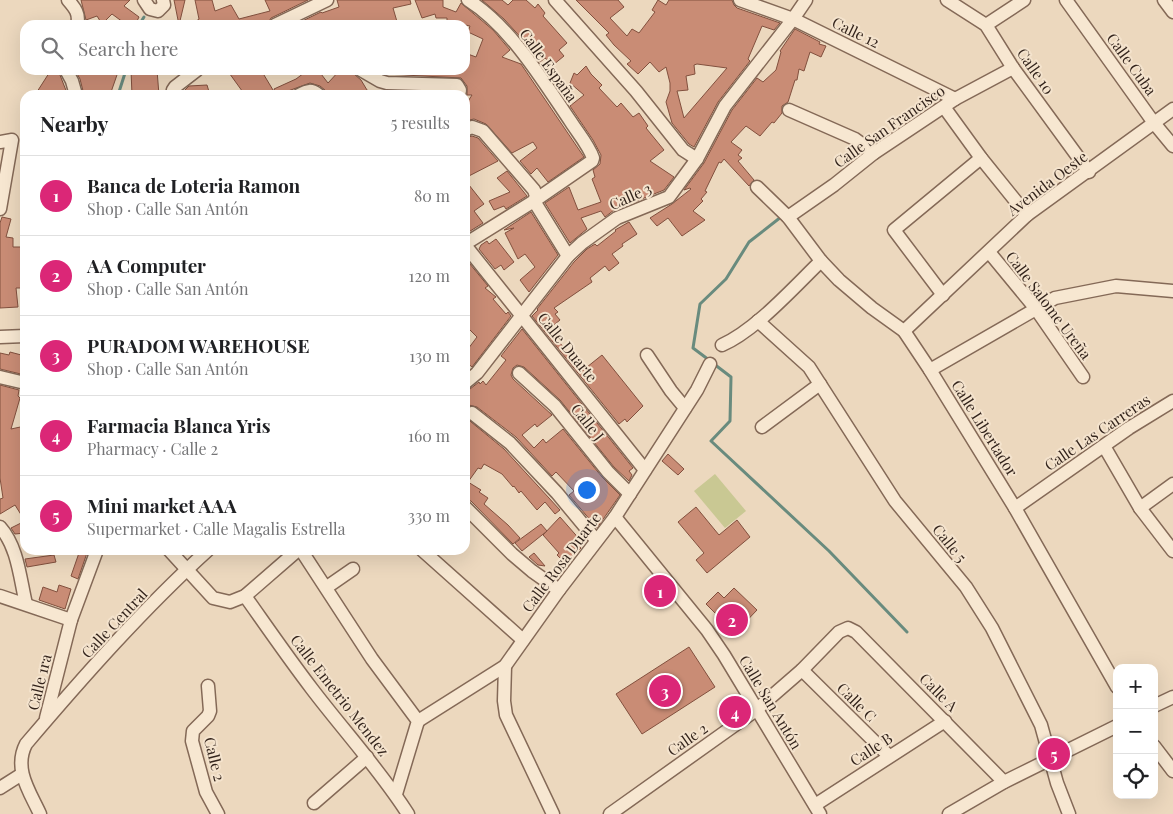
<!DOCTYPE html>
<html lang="en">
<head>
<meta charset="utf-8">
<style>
	body { margin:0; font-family:"Playfair Display",serif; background:#f6f6f6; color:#202124 }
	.controls { position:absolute; right:15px; bottom:15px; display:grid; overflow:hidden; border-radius:10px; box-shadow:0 5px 20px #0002 }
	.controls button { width:45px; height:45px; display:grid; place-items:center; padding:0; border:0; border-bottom:1px solid #e0e0e0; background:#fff; color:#202124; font:25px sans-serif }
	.you { position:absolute; left:586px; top:489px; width:18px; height:18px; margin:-12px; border:4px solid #fff; border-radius:50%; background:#1a73e8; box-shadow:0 0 0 8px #1a73e833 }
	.badge { display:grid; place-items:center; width:32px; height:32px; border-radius:50%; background:#db2777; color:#fff; font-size:16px; font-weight:700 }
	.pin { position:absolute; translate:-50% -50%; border:2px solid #fff; box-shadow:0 1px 5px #0006 }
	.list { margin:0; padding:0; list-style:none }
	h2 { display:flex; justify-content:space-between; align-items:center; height:65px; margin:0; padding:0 20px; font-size:21px }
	h2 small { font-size:16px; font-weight:400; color:#757577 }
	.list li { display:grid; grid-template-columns:32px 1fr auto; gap:15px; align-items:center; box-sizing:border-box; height:80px; padding:0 20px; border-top:1px solid #e0e0e0 }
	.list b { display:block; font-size:19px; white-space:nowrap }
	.list p { margin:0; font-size:16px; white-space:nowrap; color:#757577 }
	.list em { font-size:16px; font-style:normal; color:#757577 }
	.icon { flex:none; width:28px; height:28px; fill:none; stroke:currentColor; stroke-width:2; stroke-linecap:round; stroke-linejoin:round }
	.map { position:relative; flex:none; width:1173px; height:814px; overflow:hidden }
	.search { position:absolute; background:#fff; box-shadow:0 5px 20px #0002; left:20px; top:20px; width:450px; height:55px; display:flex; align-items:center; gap:12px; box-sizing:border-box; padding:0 18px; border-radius:15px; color:#757577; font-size:19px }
	.panel { position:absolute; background:#fff; box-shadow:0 5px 20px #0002; left:20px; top:90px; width:450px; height:465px; border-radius:15px }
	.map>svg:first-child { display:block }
	.green { fill:#c9c893 }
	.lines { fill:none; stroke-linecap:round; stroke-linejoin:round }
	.stream { stroke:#698b7e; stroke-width:3 }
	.building { fill:#c98c75; stroke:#82503e; fill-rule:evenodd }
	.minor-casing { stroke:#846957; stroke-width:15 }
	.minor { stroke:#f7e7d1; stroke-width:12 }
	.labels { text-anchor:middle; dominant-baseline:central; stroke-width:4; stroke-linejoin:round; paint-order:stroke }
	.street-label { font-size:15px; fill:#33241c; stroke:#f4e3cd }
</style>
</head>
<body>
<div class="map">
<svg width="1173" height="814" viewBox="0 0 1173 814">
	<rect width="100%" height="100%" fill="#ecd8be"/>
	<polygon class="green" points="715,474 746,511 725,528 694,491"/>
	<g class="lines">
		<g class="stream">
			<polyline points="139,25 144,17"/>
			<polyline points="118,95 126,70"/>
			<polyline points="709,360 693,348 700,304 726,279 749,242 781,217"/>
			<polyline points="714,364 731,377 730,421 711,441 829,551 907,632"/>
		</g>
	</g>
	<g class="building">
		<polygon points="81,0 130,0 124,6 139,17 135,25 127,25 112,14 102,24 97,16 86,20"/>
		<polygon points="174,0 185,0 179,25"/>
		<polygon points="195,0 212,0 215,11 231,5 239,19 270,11 265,0 308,0 271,18 267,25 191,25 199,19"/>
		<polygon points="337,0 410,0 411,4 393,8 398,25 294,25 321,12 322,13 339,7"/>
		<polygon points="415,0 443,0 443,7 456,12 461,3 493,30 510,50 502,57 521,64 584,157 548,182 537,168 531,174 520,161 537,148 533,142 512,153 486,124 474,119 465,121 465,106 472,95 467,95 467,86 461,78 385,74 385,70 465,70 465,53 476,57 483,39 468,32 470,26 447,21 447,18 436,18 435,14 422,18"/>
		<polygon points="482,0 502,0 508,5 513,0 526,0 535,8 538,4 545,13 543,16 567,43 559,50 564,56 553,65 545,58 540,62 535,55 536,54 504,19"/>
		<path d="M 576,0 L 618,0 L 624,7 L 610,18 L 627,36 L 632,29 L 639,33 L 655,12 L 652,10 L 658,0 L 666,5 L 669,0 L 732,0 L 734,5 L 737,8 L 780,23 L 774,30 L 762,26 L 748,59 L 750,61 L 718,102 L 694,147 L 689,144 L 672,123 L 666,102 L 670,91 L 670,83 L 666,67 L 659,72 L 650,62 L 638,74 L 627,64 L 631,61 L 614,45 L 606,35 L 609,33 ZM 697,64 L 727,68 L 684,118 L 677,91 L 688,90 L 686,76 L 695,74 L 694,65 Z"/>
		<polygon points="795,29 820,42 819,44 826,46 821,57 810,52 804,71 799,69 797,80 795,80 788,102 782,106 782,113 774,123 772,122 760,136 746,126 731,142 742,150 738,155 742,158 738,161 754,180 749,186 724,159 721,163 719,162 705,191 707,192 701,199 703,201 693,211 705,220 682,236 668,218 657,226 650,218 672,204 691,189 690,188 684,190 704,163 732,110 757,78 763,82 776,70 781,52 780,51"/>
		<polygon points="586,66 591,74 602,85 599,88 617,107 621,103 633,117 639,113 648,126 646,128 664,150 650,161 674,177 664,190 614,210 605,217 601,211 581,218 587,229 570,243 545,203 569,187 578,210 601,202 592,179 595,177 593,170 600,164 601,155 593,140 570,106 584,95 570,83 574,73 577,75"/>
		<polygon points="51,70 58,70 67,93 64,95 35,95"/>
		<polygon points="75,70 113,70 118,72 110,95 84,95 80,79"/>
		<polygon points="131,70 157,70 159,95 132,95"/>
		<polygon points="227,70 261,70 276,95 245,95"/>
		<polygon points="308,70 318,70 328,83 340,70 353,70 354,74 361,80 367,90 374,95 331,95 320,86 310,83 277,95 274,89 296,79"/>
		<polygon points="207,85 210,95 180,95 189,86"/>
		<polygon points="386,91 451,93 451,95 415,95"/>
		<polygon points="472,136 478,138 498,161 465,178 465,138"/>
		<polygon points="507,171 527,196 506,209 504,206 494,210 489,201 510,192 497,178"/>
		<polygon points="465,180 484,204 474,211 483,223 467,233 465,229"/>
		<polygon points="531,212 558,255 529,292 520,280 535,267 525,254 518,259 505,233 514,228 504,230"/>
		<polygon points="2,217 11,219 6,237 13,238 13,247 25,247 25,284 22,284 22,288 16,288 18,307 0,308 0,223"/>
		<polygon points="629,222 637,234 622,244 623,246 612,254 619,263 609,271 605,266 590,278 592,282 554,308 558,312 555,314 560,320 549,329 582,371 602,355 643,406 627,422 625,419 619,424 532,316 538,310 537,309 574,262 587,249 595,244 597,246 616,231 615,230"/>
		<polygon points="496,239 514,262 504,270 501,265 495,269 479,249 481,245 487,241 489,244"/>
		<polygon points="465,258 488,286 485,288 496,297 493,299 506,314 508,312 511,316 472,367 465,361 465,353 477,337 465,325"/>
		<polygon points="522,329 633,468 629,471 632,475 629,481 614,467 560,400 524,367 517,365 513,368 511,375 513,379 552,415 537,427 535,424 522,435 534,448 543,439 546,443 563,429 602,477 620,495 597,528 569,495 574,491 556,472 552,476 516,437 477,407 469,405 465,409 465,391 470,389 479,382 480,384 483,381 486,385 506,360 501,356"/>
		<polygon points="10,352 25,356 25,375 0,369 0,353 9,355"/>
		<polygon points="0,385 19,390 18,396 20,398 11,429 25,426 25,447 22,448 25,456 25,533 15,534 11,528 25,521 15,505 0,514 0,499 3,498 0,478"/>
		<polygon points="465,417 504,449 560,510 555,514 545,502 537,510 521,491 519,493 514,486 513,487 502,474 484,464 481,469 478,468 468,482 481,490 479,492 488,498 484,504 508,525 520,538 513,544 471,501 465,499"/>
		<polygon points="668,454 684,469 678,475 662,461"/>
		<polygon points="696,507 719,535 737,520 750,537 707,573 696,560 704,553 678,522"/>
		<polygon points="560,517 582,542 578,546 581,548 565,563 557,555 559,553 543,535"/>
		<polygon points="541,524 547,531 522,551 515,543"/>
		<polygon points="80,550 88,550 78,579 71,576"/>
		<polygon points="534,553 545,566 538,565 529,557"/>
		<polygon points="54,555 56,562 27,567 25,559"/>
		<polygon points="59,585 71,589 65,609 39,600 43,587 57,592"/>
		<polygon points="734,588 757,610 735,633 706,604 718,592 724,598"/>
		<polygon points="689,647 715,687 642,734 616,694"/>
		<polygon points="738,701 744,709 730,719 724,711"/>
	</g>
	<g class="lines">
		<defs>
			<g id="minor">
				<path d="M 68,0 C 75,8 80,14 77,25"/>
				<polyline points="144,0 150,9 158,11 164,5 163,0"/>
				<polyline points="555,0 636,91 683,150 697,159"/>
				<polyline points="740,0 793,19 955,99"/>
				<polyline points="947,0 986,25 1013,68 1089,172"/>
				<polyline points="1066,0 1154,123 1173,146"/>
				<polyline points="1164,0 1173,12"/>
				<polyline points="275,25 327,0"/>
				<polyline points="986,25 1024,0"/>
				<polyline points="66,70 72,81 76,95"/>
				<polyline points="361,70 380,81 387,83 457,85 460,90 459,95"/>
				<polyline points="172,95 173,90 175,87 197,70"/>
				<path d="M 299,95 C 308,90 311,89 319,95"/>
				<polyline points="944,107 981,158 1027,215"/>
				<polyline points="789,110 855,139 874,153"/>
				<polyline points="465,130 472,127 483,131 534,190 536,196 534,201 568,256"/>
				<polyline points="0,142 12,140 0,209"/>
				<polyline points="757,187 788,217 821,261 839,280 872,308 904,331 930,370 1015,508 1117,687"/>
				<polyline points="788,217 834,185 874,153 955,99 1013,68"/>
				<path d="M 465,244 L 534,201 L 592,161 L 593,158 C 589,146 578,133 571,122 C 543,81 511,27 468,0"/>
				<polyline points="465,245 645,470"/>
				<polyline points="989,252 1036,309 1083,377"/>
				<polyline points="943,295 894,230 981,158"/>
				<polyline points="758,321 809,367 895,501 966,587 992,628 1041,725 1057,783 1069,814"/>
				<polyline points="904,331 1027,215 1173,109"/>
				<polyline points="0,337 25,336"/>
				<path d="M 722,345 C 756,330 794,287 821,261"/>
				<polyline points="647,355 671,391 685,408"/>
				<polyline points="930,370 1055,298 1116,286 1173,291"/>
				<polyline points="519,373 555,406 608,472 630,494"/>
				<polyline points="0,377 25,383"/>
				<polyline points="465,383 477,373 568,256 582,243 617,218 669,197 697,159 725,106 793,19 806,0"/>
				<polyline points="472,413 510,443 557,493 596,540"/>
				<polyline points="762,427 820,384"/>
				<polyline points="1104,446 1140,508 1173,551"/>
				<polyline points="465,507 512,554 532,571 559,590"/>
				<polyline points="1015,508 1129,428 1173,401"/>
				<polyline points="1140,508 1173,484"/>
				<polyline points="615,517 707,630 724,655 820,814"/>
				<path d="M 0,527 C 18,547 20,579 26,604"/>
				<polyline points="169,550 213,598 230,602 245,596 298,550"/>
				<polyline points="301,550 372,659 418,721 396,794"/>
				<polyline points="422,550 523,640"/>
				<polyline points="327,587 353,569"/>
				<polyline points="0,596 71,620"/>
				<path d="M 245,596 C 267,627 289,659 312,689 C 344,731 380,770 408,814"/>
				<polyline points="505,666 504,701 506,715 553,814"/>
				<polyline points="802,670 889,756"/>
				<polyline points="208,686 210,711 208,716 193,731 192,741 206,792 218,814"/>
				<polyline points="1154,706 1173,697"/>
				<polyline points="46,718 71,620 97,550"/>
				<polyline points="418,721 505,666 559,590 615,517 697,390 710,364"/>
				<polyline points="1154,746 1173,771"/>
				<polyline points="0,788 22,774"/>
				<polyline points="314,803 367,757"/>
				<polyline points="815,805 945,721"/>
				<path d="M 40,814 C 30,792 13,769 26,744 C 83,677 143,609 208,550"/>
				<polyline points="610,814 756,710 802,670 839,632 848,628 856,632 1004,782"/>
				<polyline points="949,814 1004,782 1117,726"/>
			</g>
		</defs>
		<use href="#minor" class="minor-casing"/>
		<use href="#minor" class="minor"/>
	</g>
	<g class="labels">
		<g class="street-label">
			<text transform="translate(856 32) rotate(26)">Calle 12</text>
			<text transform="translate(1132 64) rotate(54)">Calle Cuba</text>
			<text transform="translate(549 65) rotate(54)">Calle España</text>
			<text transform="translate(1036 71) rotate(55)">Calle 10</text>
			<text transform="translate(889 126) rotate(-35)">Calle San Francisco</text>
			<text transform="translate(1047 183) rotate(-37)">Avenida Oeste</text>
			<text transform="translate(630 196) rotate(-24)">Calle 3</text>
			<text transform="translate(1049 305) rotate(53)">Calle Salome Ureña</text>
			<text transform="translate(568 347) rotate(51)">Calle Duarte</text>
			<text transform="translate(588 422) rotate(51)">Calle J</text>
			<text transform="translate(985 428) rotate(58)">Calle Libertador</text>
			<text transform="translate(1097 432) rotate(-34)">Calle Las Carreras</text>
			<text transform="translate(950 543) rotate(51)">Calle 5</text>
			<text transform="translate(561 562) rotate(-53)">Calle Rosa Duarte</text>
			<text transform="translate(114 623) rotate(-47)">Calle Central</text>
			<text transform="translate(39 682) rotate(-76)">Calle 1ra</text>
			<text transform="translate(939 692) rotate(45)">Calle A</text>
			<text transform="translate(340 695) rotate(52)">Calle Emetrio Mendez</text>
			<text transform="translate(771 702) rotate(59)">Calle San Antón</text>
			<text transform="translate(857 702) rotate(45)">Calle C</text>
			<text transform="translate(687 739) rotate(-35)">Calle 2</text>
			<text transform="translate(871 749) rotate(-33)">Calle B</text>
			<text transform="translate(215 759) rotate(76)">Calle 2</text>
		</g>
	</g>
</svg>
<div class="controls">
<button>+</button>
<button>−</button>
<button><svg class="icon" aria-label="locate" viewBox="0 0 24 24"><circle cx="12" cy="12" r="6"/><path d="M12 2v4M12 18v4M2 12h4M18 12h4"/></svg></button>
</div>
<div class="you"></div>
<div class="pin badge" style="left:660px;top:591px">1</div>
<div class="pin badge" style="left:732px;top:620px">2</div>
<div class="pin badge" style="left:665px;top:691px">3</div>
<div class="pin badge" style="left:735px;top:712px">4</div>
<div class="pin badge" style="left:1054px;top:754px">5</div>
<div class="search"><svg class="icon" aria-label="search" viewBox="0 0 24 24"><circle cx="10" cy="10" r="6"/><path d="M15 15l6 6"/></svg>Search here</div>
<section class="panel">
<h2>Nearby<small>5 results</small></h2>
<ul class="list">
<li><span class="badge">1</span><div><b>Banca de Loteria Ramon</b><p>Shop · Calle San Antón</p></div><em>80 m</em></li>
<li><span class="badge">2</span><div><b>AA Computer</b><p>Shop · Calle San Antón</p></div><em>120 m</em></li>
<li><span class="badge">3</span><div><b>PURADOM WAREHOUSE</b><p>Shop · Calle San Antón</p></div><em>130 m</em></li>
<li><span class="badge">4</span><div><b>Farmacia Blanca Yris</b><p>Pharmacy · Calle 2</p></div><em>160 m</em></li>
<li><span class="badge">5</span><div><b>Mini market AAA</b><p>Supermarket · Calle Magalis Estrella</p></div><em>330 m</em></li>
</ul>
</section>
</div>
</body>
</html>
